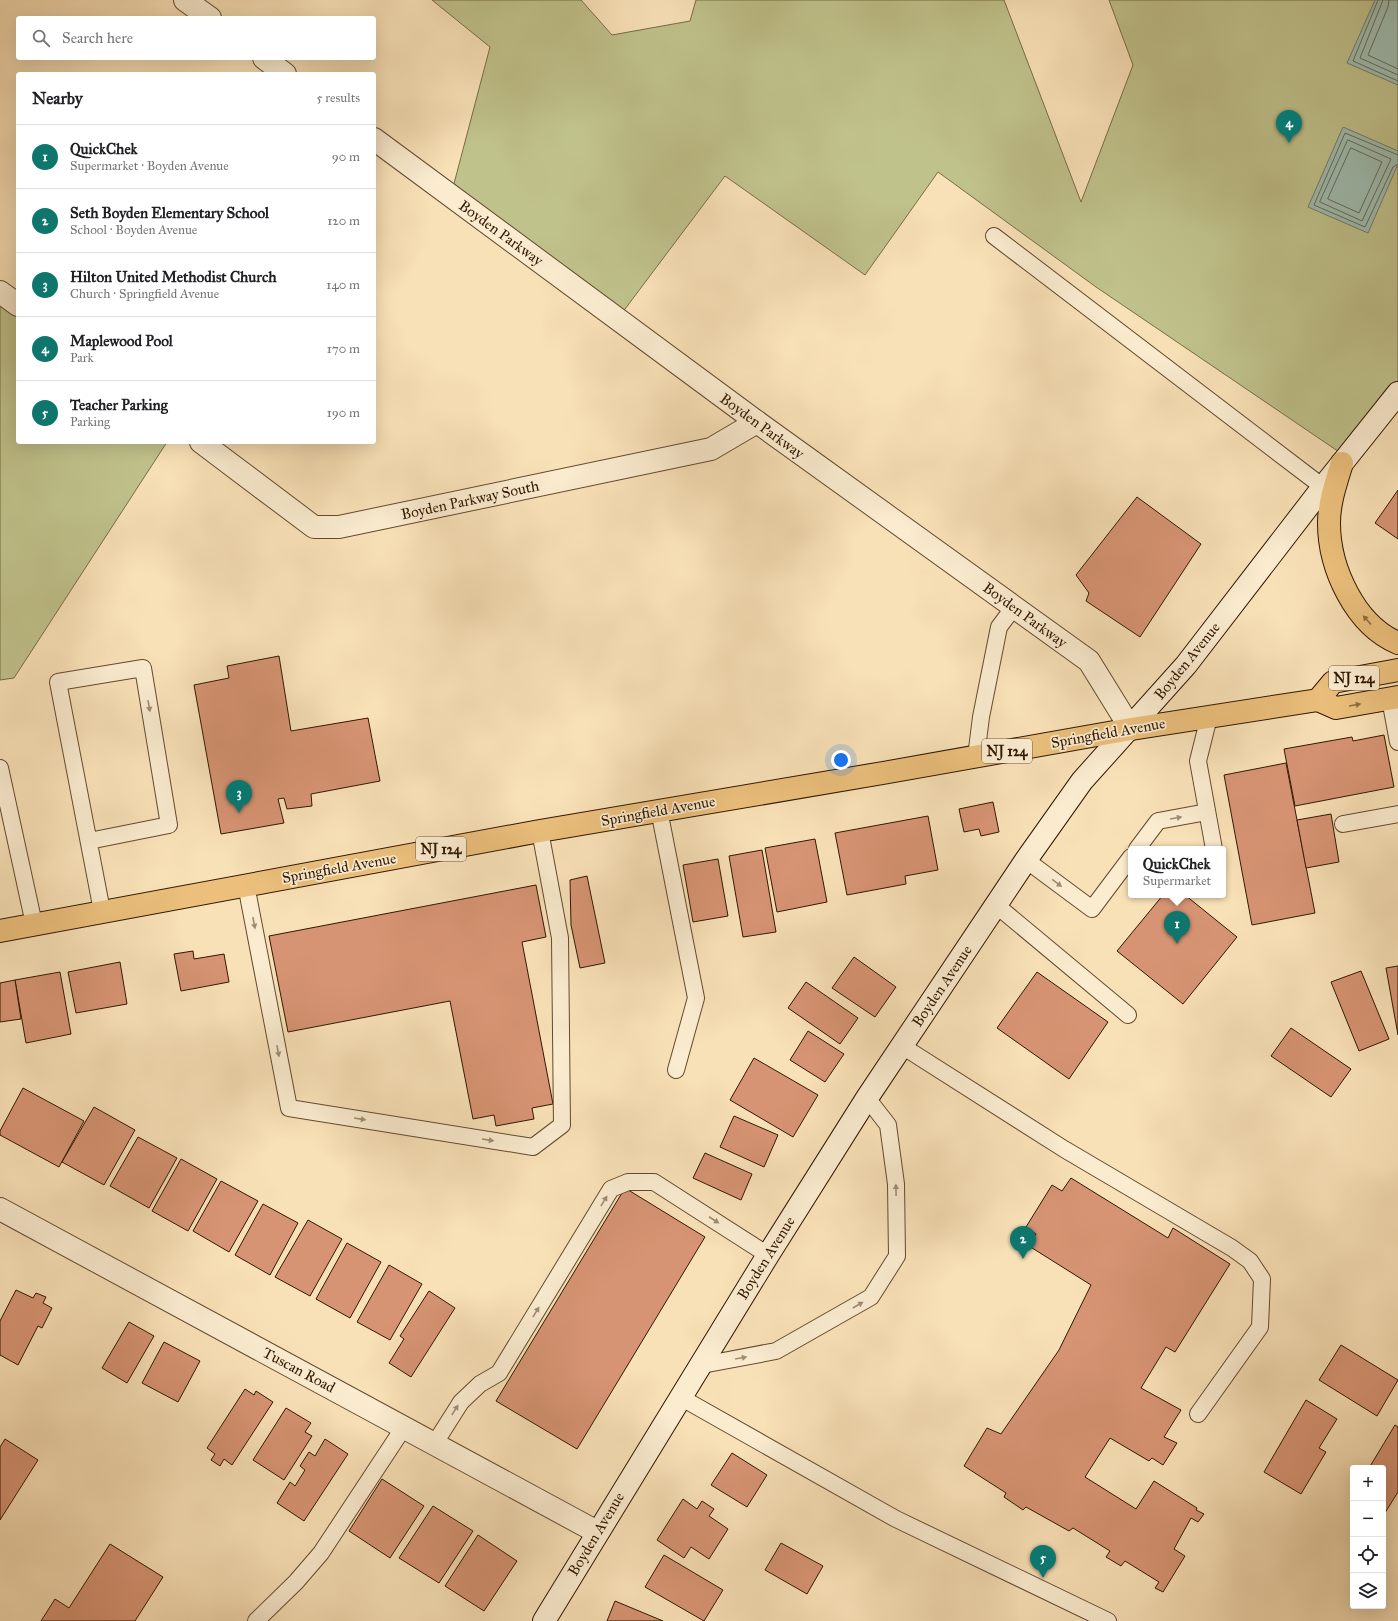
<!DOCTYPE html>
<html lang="en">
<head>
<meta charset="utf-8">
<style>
	body { margin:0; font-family:"IM FELL Great Primer",serif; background:#f2f2f2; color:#202124 }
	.controls { position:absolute; right:12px; bottom:12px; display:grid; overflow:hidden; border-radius:4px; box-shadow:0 4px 16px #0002 }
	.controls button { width:36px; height:36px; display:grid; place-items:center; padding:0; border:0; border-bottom:1px solid #e0e0e0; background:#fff; color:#202124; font:20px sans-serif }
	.you { position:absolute; left:841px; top:760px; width:14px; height:14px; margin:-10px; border:3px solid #fff; border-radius:50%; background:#1a73e8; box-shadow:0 0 0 6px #1a73e833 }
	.badge { display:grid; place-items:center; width:26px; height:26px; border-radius:50%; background:#0f766e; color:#fff; font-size:13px; font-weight:700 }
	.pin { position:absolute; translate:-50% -33px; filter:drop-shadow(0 1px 2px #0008) }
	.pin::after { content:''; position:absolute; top:21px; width:14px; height:12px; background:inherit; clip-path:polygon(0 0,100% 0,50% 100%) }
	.popup { position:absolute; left:1128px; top:846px; width:98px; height:52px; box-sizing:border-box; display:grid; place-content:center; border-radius:4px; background:#fff; filter:drop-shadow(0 1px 3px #0005); font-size:13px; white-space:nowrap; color:#757577 }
	.popup b { font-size:15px; color:#202124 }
	.popup::after { content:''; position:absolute; left:50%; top:100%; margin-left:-8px; border:8px solid transparent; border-top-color:#fff }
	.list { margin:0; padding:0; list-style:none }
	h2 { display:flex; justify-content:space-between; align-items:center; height:52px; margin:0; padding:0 16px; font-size:17px }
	h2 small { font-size:13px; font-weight:400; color:#757577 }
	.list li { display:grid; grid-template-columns:26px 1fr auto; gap:12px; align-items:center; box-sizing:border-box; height:64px; padding:0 16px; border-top:1px solid #e0e0e0 }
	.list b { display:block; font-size:15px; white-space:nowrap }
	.list p { margin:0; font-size:13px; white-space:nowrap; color:#757577 }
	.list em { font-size:13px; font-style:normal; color:#757577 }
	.icon { flex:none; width:22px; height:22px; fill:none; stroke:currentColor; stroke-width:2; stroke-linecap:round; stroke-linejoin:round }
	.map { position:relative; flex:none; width:1398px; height:1621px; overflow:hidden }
	.search { position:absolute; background:#fff; box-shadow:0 4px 16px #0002; left:16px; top:16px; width:360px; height:44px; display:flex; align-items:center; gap:10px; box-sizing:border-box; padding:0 14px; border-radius:4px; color:#757577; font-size:15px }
	.panel { position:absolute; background:#fff; box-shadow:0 4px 16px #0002; left:16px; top:72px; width:360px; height:372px; border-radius:4px }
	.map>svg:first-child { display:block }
	.green { fill:#c0c28c; stroke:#786c46 }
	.water { fill:#9ebdb1; stroke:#727b6a }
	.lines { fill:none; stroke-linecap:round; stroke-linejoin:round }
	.shore { stroke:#686a58; stroke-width:1 }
	.building { fill:#d79474; stroke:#311700 }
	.lane-casing { stroke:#634a2e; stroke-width:18 }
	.street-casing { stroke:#634a2e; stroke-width:24 }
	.secondary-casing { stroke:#311700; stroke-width:24 }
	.primary-casing { stroke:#311700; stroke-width:24 }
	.lane { stroke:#fbecd0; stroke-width:16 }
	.street { stroke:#fbecd0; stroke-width:22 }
	.secondary { stroke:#fbecd0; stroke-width:22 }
	.primary { stroke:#ecc07c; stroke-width:22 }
	.oneway { fill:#8e6c3e }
	.oneway2 { fill:#a08c72 }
	.labels { text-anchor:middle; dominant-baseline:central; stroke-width:3.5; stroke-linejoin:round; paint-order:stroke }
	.shield { fill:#fbecd0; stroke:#6e573e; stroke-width:1 }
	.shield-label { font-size:14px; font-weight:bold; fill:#311700 }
	.street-label { font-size:15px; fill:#311700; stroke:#fbecd0 }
</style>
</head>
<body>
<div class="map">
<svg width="1398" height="1621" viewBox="0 0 1398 1621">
	<rect width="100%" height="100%" fill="#f9e1b7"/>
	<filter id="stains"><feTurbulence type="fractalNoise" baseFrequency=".005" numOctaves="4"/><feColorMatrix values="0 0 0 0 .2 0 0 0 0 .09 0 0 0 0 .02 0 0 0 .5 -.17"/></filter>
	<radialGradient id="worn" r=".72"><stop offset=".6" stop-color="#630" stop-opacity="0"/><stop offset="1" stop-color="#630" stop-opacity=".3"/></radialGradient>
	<g class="green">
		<polygon points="432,0 581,0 612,35 690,21 696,0 1004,0 1081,202 1133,65 1109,0 1398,0 1398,394 1348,458 1096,287 938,172 865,275 725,176 619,317 451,195 490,47"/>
		<polygon points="0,291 18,304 18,442 167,442 14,678 0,680"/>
	</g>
	<g class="water">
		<polygon points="1375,0 1398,0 1398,85 1347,63"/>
		<polygon points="1343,127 1398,151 1398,164 1368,233 1308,207"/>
	</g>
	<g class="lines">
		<g class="shore">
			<polyline points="1378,0 1353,61 1398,81"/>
			<polyline points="1383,0 1360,58 1398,75"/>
			<polyline points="1389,0 1388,7 1368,55 1398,69"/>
			<polygon points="1348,140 1391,159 1362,221 1320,202"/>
			<polygon points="1351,148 1382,162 1359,213 1328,199"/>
			<polyline points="1398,155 1345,133 1314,205 1365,227 1393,167 1398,164"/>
		</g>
	</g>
	<g class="building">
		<polygon points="1398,490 1398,539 1375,523"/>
		<polygon points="1137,497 1201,544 1140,637 1086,601 1089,593 1076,575"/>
		<polygon points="279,656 291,731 368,718 380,781 311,794 312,806 287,809 284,798 278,799 284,823 221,834 194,685 229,678 227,666"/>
		<polygon points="1384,735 1394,787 1295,806 1284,749 1352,737 1353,741"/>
		<polygon points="1286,763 1315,913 1252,925 1224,775"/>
		<polygon points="993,802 999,832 981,836 979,829 964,832 959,809"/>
		<polygon points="1331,814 1339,862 1306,868 1297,820"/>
		<polygon points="928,816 938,870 905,876 906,884 847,895 835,833"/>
		<polygon points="815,839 827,902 777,912 765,848"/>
		<polygon points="762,850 776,932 743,937 729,856"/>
		<polygon points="718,859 728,916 693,922 683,865"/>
		<polygon points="587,876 605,963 580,968 571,925 570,880"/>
		<polygon points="536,885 546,937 522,942 553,1104 532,1108 534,1119 496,1126 494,1115 473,1119 450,1001 288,1032 269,936"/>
		<polygon points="1163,895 1185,895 1237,937 1183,1004 1117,951"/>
		<polygon points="193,951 194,959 224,954 229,982 181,991 174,954"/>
		<polygon points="854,957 896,987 875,1017 832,988"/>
		<polygon points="120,962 127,1004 76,1013 68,972"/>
		<polygon points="1398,966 1398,1035 1386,968"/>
		<polygon points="1361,971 1389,1039 1359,1051 1331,982"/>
		<polygon points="60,972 71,1034 26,1043 15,980"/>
		<polygon points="1037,972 1108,1022 1069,1079 997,1028"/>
		<polygon points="15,980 21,1019 0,1022 0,983"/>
		<polygon points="806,982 858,1018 840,1044 788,1008"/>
		<polygon points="1291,1028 1351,1069 1331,1097 1271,1056"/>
		<polygon points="808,1031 844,1054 825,1082 790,1060"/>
		<polygon points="754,1058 818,1095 793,1137 730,1100"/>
		<polygon points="23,1088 84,1121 59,1167 0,1135 0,1131"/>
		<polygon points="94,1107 135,1130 104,1185 62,1162"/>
		<polygon points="734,1116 778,1135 764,1167 720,1147"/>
		<polygon points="138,1137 177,1158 149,1208 110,1186"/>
		<polygon points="705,1153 752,1174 741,1200 693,1178"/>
		<polygon points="181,1159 217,1179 188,1231 152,1211"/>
		<polygon points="1071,1178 1168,1238 1173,1228 1230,1264 1175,1352 1166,1347 1141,1388 1181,1410 1164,1437 1177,1443 1163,1465 1152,1458 1149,1461 1110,1438 1085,1477 1136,1509 1154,1481 1197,1508 1196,1510 1204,1514 1198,1522 1191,1518 1174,1549 1185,1556 1163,1592 1155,1588 1159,1582 1125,1561 1121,1566 1106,1557 1110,1551 1073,1528 1069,1531 1026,1507 1023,1510 1004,1497 1006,1493 964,1466 987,1428 1001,1434 1059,1350 1091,1285 1029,1246 1036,1234 1026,1227 1052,1185 1062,1191"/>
		<polygon points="221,1181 258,1201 229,1252 193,1231"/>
		<polygon points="625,1188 705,1237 577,1449 496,1401"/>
		<polygon points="263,1204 298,1223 270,1275 235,1255"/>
		<polygon points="308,1220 342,1239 310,1296 275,1277"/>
		<polygon points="347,1243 381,1262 350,1318 316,1299"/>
		<polygon points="389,1265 422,1284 390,1340 357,1322"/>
		<polygon points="16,1290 33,1298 36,1293 46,1297 43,1303 52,1308 42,1328 38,1326 18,1365 0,1355 0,1321"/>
		<polygon points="429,1291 455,1308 411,1377 389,1363 404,1339 400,1336"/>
		<polygon points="129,1322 154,1336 127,1383 102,1368"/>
		<polygon points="164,1342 200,1361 178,1402 142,1383"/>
		<polygon points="1341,1345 1398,1380 1377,1416 1319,1380"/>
		<polygon points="245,1389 254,1395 256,1391 273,1402 232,1465 224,1459 220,1466 211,1460 215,1454 207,1448"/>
		<polygon points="1306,1400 1337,1419 1319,1448 1326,1452 1301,1494 1264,1472"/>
		<polygon points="286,1408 311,1423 305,1432 312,1436 284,1480 253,1460"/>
		<polygon points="1395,1425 1398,1427 1398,1492 1383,1516 1383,1468 1369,1468"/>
		<polygon points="5,1439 38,1460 0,1520 0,1447"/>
		<polygon points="325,1439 348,1454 304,1521 277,1503 290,1482 295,1486 305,1470 300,1466 309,1452 315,1456"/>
		<polygon points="732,1453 767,1475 747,1507 711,1485"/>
		<polygon points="382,1479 424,1506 390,1558 349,1531"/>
		<polygon points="683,1499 697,1509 702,1501 714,1509 709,1516 728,1529 709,1559 691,1547 684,1558 657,1540"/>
		<polygon points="433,1506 473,1531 439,1583 399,1558"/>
		<polygon points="478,1535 517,1561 484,1611 445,1586"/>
		<polygon points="781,1543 823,1566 807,1594 765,1570"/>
		<polygon points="110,1544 163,1577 135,1621 41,1621 55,1599 69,1608"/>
		<polygon points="664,1555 723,1590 704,1621 645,1587"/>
		<polygon points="615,1601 663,1621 607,1621"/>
	</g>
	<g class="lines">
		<defs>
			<g id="lane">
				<polyline points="994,236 1323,487"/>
				<polyline points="1390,699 1398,742"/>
				<polyline points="1209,717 1198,761 1214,849"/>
				<polyline points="976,757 981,717 999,627 1014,607"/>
				<polyline points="0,768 34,924"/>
				<polyline points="659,810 696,998 676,1070"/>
				<polyline points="1343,824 1398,814"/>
				<polyline points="89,841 169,825 143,668 58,682 102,911"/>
				<polyline points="1137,849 1158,821 1207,812"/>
				<polyline points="1026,860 1092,909 1131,857"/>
				<polyline points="246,885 289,1108 533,1147 562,1125 560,938 540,831"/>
				<polyline points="996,905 1128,1015"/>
				<polyline points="902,1046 1064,1149 1232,1248 1250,1261 1262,1279 1260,1327 1198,1414"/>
				<polyline points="702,1365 776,1351 871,1297 897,1256 896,1184 888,1125 867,1098"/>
				<polyline points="680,1397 896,1519 1108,1621"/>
				<polyline points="435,1443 461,1402 480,1384 499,1373 611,1189 628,1182 654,1182 768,1255"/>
				<polyline points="256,1621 296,1582 321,1553 404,1427"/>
			</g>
			<g id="street">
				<polyline points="185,0 210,18"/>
				<polyline points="264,58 285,74"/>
				<polyline points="374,139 757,422 1089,661 1131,729"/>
				<polyline points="0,292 18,305"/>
				<polyline points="201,442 314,527 339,527 711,449 757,422"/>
				<polyline points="0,1209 597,1532"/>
			</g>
			<polyline id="secondary" points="544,1621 768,1255 867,1098 1026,860 1082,781 1186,665 1323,487 1398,393"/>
			<g id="primary">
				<path d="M 1342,463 C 1336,483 1329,502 1329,523 C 1329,568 1355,625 1398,643"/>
				<polyline points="1318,700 1333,682 1398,670"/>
				<polyline points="0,931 540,831 883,773 1131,729 1318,700 1336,708 1398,697"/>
			</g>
		</defs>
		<use href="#lane" class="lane-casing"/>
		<use href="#street" class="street-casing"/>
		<use href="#secondary" class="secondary-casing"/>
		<use href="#primary" class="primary-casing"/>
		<use href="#lane" class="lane"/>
		<use href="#street" class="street"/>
		<use href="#secondary" class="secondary"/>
		<use href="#primary" class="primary"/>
	</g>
	<defs><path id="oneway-solid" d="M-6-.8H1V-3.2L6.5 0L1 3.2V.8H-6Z"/></defs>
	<g class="oneway">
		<use href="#oneway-solid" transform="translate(1367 620) rotate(-132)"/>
		<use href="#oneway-solid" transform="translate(1355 705) rotate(-10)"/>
	</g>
	<g class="oneway2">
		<use href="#oneway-solid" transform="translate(149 706) rotate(80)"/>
		<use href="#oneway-solid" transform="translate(1176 818) rotate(-10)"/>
		<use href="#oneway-solid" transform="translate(1057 883) rotate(37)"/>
		<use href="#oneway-solid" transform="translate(254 923) rotate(79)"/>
		<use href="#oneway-solid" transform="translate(278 1051) rotate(79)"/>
		<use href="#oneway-solid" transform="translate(360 1119) rotate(9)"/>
		<use href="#oneway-solid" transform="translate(488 1140) rotate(9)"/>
		<use href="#oneway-solid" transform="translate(896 1190) rotate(-91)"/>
		<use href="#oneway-solid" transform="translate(604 1201) rotate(-59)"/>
		<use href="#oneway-solid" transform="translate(714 1220) rotate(33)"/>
		<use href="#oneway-solid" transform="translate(858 1305) rotate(-30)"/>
		<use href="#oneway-solid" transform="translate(536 1312) rotate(-59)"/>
		<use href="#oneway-solid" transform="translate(741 1358) rotate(-10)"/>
		<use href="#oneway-solid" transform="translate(455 1410) rotate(-58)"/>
	</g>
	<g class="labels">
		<g class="shield">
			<rect x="1329" y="666" width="50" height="24" rx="3"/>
			<rect x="982" y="739" width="50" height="24" rx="3"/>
			<rect x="416" y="837" width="50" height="24" rx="3"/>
		</g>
		<g class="shield-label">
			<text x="1354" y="678">NJ 124</text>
			<text x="1007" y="751">NJ 124</text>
			<text x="441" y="849">NJ 124</text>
		</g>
		<g class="street-label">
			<text transform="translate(501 233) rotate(36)">Boyden Parkway</text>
			<text transform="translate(762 426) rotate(36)">Boyden Parkway</text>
			<text transform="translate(470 500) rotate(-12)">Boyden Parkway South</text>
			<text transform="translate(1025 615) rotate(36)">Boyden Parkway</text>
			<text transform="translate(1187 661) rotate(-51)">Boyden Avenue</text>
			<text transform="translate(1108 733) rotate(-10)">Springfield Avenue</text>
			<text transform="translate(658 811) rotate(-10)">Springfield Avenue</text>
			<text transform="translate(339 868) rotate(-10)">Springfield Avenue</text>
			<text transform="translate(942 986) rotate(-56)">Boyden Avenue</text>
			<text transform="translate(766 1258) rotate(-58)">Boyden Avenue</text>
			<text transform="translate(299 1370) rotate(28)">Tuscan Road</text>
			<text transform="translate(596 1534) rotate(-59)">Boyden Avenue</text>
		</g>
	</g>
	<rect width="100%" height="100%" filter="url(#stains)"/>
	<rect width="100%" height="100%" fill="url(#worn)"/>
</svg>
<div class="controls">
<button>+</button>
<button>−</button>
<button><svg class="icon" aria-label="locate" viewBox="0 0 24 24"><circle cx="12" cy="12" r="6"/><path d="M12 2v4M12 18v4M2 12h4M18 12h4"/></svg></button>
<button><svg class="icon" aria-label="layers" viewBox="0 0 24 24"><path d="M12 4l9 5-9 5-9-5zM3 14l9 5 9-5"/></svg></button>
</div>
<div class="you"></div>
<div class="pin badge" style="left:1177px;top:944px">1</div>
<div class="popup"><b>QuickChek</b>Supermarket</div>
<div class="pin badge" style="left:1023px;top:1259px">2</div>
<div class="pin badge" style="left:239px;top:813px">3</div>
<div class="pin badge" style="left:1289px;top:143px">4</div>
<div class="pin badge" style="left:1043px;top:1578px">5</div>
<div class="search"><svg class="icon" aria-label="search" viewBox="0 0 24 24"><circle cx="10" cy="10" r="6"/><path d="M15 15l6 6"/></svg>Search here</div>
<section class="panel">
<h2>Nearby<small>5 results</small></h2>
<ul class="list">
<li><span class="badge">1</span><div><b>QuickChek</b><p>Supermarket · Boyden Avenue</p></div><em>90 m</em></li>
<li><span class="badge">2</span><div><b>Seth Boyden Elementary School</b><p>School · Boyden Avenue</p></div><em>120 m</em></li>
<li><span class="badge">3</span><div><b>Hilton United Methodist Church</b><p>Church · Springfield Avenue</p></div><em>140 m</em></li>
<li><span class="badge">4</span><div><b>Maplewood Pool</b><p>Park</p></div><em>170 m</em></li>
<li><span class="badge">5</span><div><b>Teacher Parking</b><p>Parking</p></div><em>190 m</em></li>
</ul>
</section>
</div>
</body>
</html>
